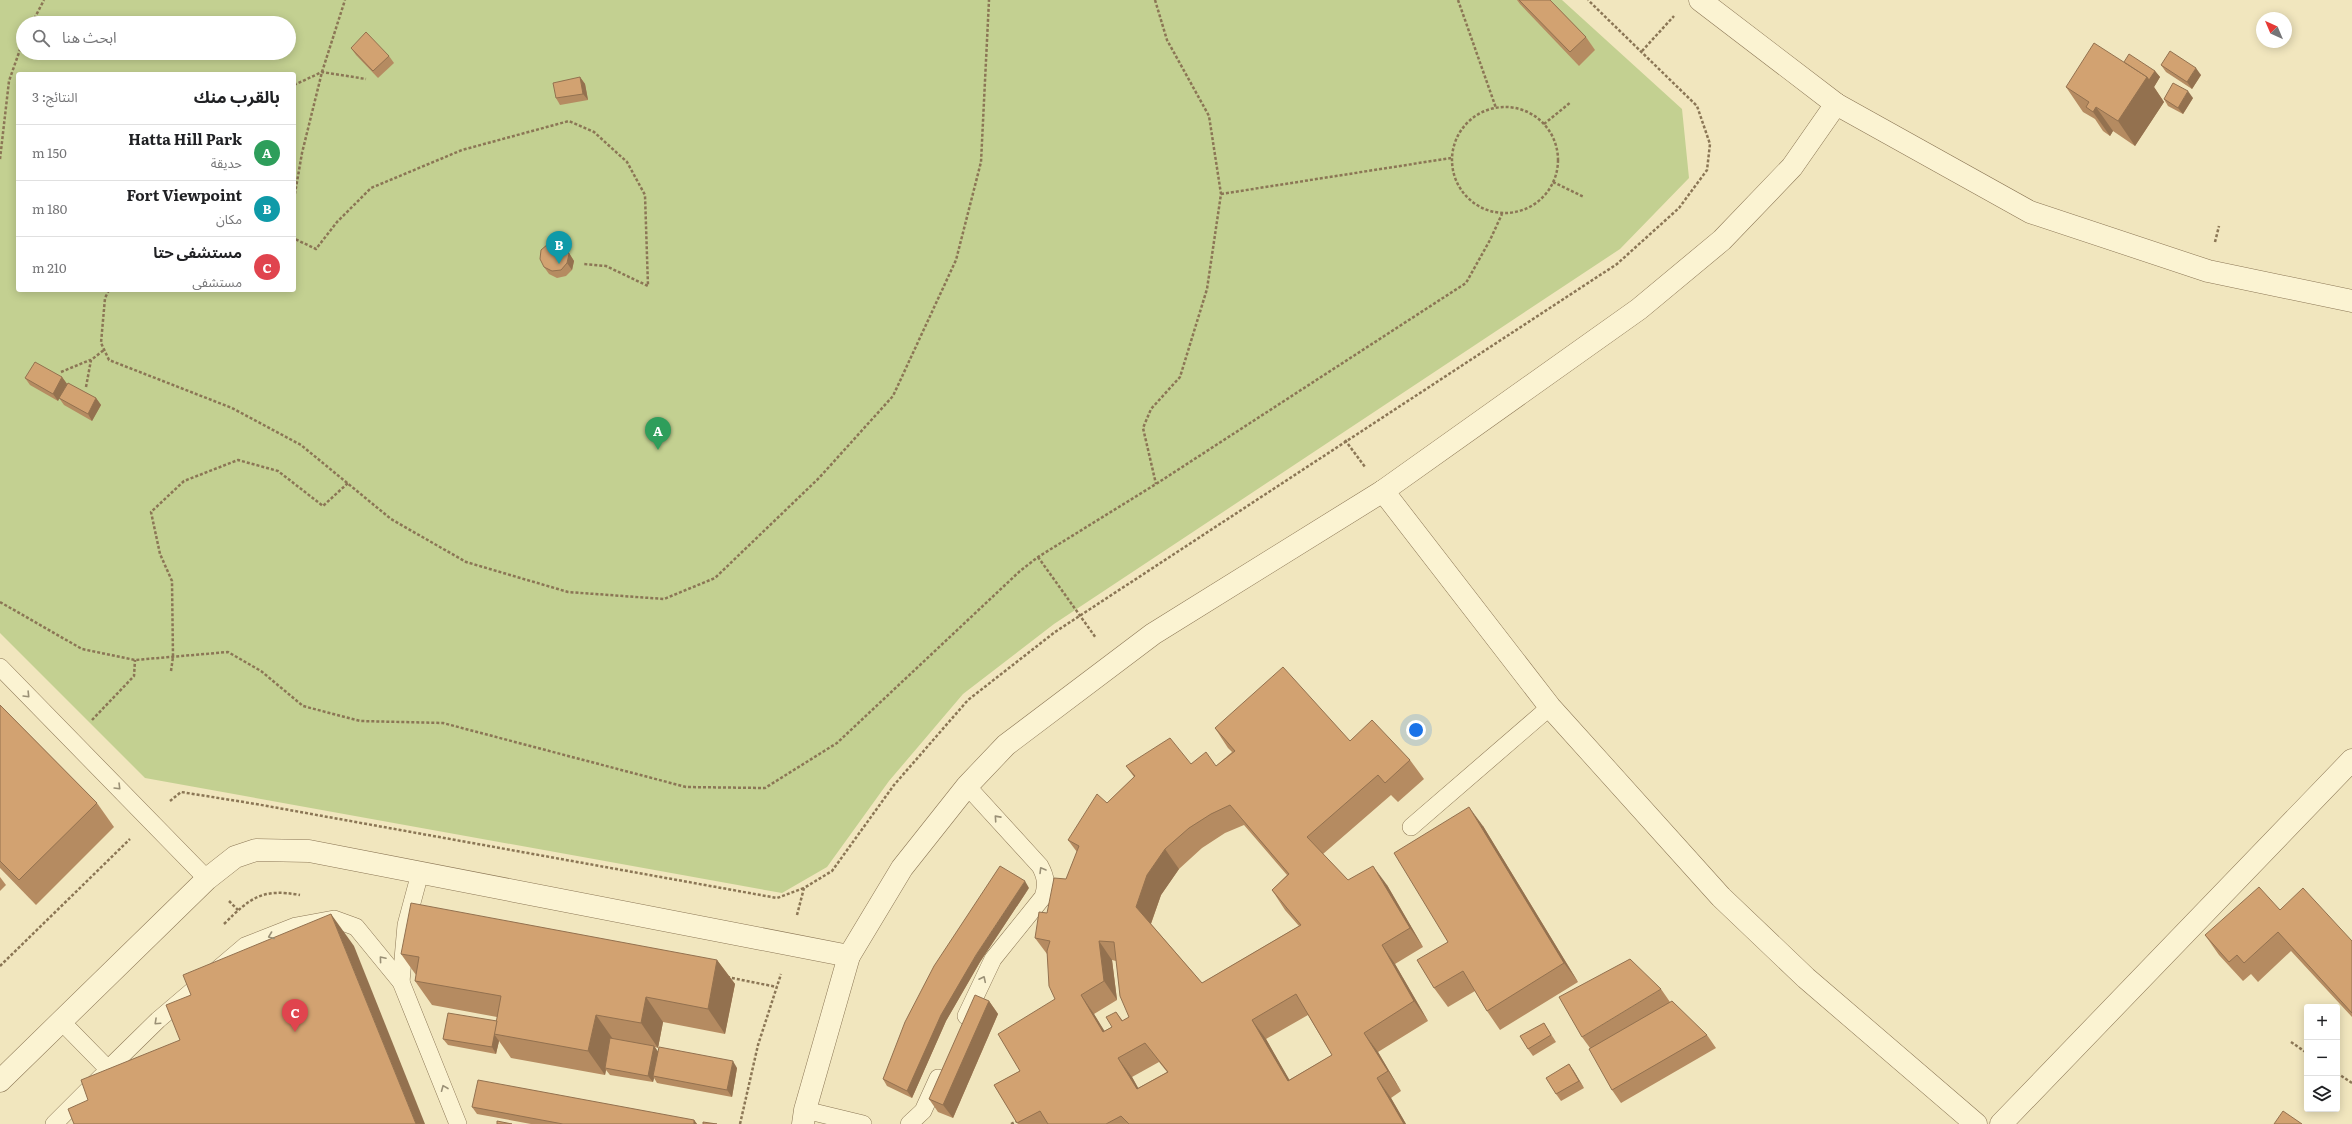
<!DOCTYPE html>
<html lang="ar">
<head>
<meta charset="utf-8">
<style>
	body { margin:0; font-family:Literata,"Noto Sans Arabic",serif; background:#f2f2f2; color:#202124; direction:rtl }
	.controls { position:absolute; right:12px; bottom:12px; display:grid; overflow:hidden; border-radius:4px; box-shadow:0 2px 10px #0003 }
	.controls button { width:36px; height:36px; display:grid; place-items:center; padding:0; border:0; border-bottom:1px solid #e0e0e0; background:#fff; color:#202124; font:20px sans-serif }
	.compass { position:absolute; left:2256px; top:12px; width:36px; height:36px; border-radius:50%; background:#fff; box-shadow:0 2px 10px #0003; rotate:316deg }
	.you { position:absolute; left:1416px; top:730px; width:14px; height:14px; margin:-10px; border:3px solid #fff; border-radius:50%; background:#1a73e8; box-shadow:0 0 0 6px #1a73e833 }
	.badge { display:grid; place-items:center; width:26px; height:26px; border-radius:50%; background:#1a73e8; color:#fff; font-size:13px; font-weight:700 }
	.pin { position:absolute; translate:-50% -33px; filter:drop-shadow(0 1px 2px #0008) }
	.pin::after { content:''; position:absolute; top:21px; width:14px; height:12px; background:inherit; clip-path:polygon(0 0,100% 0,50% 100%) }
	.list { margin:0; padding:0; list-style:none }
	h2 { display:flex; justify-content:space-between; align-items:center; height:52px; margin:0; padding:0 16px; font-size:17px }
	h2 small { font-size:13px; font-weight:400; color:#757577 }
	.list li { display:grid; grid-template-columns:26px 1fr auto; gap:12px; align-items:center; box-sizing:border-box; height:56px; padding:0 16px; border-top:1px solid #e0e0e0 }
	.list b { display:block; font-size:15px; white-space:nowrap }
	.list p { margin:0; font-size:13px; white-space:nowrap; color:#757577 }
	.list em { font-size:13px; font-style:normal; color:#757577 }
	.icon { flex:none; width:22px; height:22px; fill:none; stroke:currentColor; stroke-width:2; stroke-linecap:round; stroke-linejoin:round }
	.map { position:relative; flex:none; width:2352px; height:1124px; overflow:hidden; direction:ltr }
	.search { position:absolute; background:#fff; box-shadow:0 2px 10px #0003; left:16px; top:16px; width:280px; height:44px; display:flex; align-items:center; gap:10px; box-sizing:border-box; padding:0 14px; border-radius:22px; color:#757577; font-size:15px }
	.panel { position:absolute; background:#fff; box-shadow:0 2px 10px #0003; left:16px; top:72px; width:280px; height:220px; border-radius:4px; direction:rtl }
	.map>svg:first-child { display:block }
	.green { fill:#c3d091; fill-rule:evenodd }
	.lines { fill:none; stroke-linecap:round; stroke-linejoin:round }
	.service-casing { stroke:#8b7655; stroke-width:18 }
	.minor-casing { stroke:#8b7655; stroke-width:23 }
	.path { stroke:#8b7655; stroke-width:2.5; stroke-dasharray:3 2; stroke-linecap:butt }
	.service { stroke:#fbf3d2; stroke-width:17 }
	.minor { stroke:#fbf3d2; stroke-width:22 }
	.wall { fill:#b58b61; fill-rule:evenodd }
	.shaded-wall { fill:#93714f }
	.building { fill:#d2a271; stroke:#93714f; fill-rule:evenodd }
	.oneway { stroke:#9a9076 }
</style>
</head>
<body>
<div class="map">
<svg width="2352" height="1124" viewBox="0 0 2352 1124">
	<rect width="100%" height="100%" fill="#f1e6be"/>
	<path class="green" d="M 0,0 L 1562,0 L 1682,109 L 1689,178 L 1620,249 L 1054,624 L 963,694 L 889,781 L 827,867 L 782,893 L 145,778 L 0,633 ZM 23,23 L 289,23 L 289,53 L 23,53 ZM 18,74 L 294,74 L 294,290 L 18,290 Z"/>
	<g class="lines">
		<defs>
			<g id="service">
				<polyline points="0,667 207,879"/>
				<polyline points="1411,827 1550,707"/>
				<polyline points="401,982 406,925 420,873"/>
				<path d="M 966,1016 L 993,959 L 1043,897 C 1047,885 1046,877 1040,866 L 967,786"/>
				<polyline points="61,1021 108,1069 158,1020 245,946 296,926 334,919 356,927 401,982 458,1124"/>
				<polyline points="805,1110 863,1124"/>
				<polyline points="54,1124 101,1077"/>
				<polyline points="909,1124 923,1111 938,1078"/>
			</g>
			<g id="minor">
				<polyline points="1700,0 1836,104 2030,212 2208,271 2352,301"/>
				<polyline points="1383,491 1550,707 1721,897 1806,978 1976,1124"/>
				<polyline points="0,1081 207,879 235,857 256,850 309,851 849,956"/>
				<polyline points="803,1124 805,1110 849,956 902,868 967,786 1006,745 1153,634 1383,491 1639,309 1722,240 1792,167 1836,104"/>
				<polyline points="2001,1124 2352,760"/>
			</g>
		</defs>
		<use href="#service" class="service-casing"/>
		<use href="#minor" class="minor-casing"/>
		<g class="path">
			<polyline points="1155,0 1167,40 1209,116 1221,194 1207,289 1180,377 1151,409 1143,428 1156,484"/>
			<polyline points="1458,0 1496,108"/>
			<polyline points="32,23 44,0"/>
			<polyline points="1642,51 1674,16"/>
			<polyline points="294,85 322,72 366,79"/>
			<circle cx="1505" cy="160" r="53"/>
			<polyline points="1544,124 1571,102"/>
			<polyline points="0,159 9,81 23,41"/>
			<polyline points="1553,182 1584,197"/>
			<polyline points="1221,194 1451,158"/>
			<polyline points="294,199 302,153 322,72 345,0"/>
			<polyline points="294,235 295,239 316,249 337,222 371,188 462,150 569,121 594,132 627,162 645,195 648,286 606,266 583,264"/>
			<polyline points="2215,242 2219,226"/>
			<polyline points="109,290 105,298 101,343 109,360 232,408 301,445 391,519 466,562 568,592 664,599 715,578 819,478 893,396 956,260 981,162 989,0"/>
			<polyline points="61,372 90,360"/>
			<polyline points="86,387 91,360 104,350"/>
			<polyline points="1345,440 1365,467"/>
			<polyline points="1038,557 1096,638"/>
			<polyline points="0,602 82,649 135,660 228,652 261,671 303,706 360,721 443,723 686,787 765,788 837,743 1020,571 1038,557 1156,484 1466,283 1490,240 1502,214"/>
			<polyline points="171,671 173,657 172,581 160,554 151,512 184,481 238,460 278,471 323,506 348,483"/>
			<polyline points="92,720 134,676 135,660"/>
			<polyline points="170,801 181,792 256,804 777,898 804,888"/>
			<polyline points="229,901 238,910"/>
			<polyline points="797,915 804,888 832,871 894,785 968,700 1055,632 1617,264 1679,208 1707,170 1710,144 1697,106 1588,0"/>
			<path d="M 224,924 C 250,898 262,888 300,895"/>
			<polyline points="0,966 130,839"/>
			<polyline points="727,977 777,987"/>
			<polyline points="2291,1042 2307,1053"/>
			<polyline points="2337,1073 2352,1083"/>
			<polyline points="740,1124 758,1045 781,974"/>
			<polyline points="1011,1124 1017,1121"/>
		</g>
		<use href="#service" class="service"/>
		<use href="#minor" class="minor"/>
	</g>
	<g class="wall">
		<polygon points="1517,0 1550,0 1586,37 1595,50 1579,66 1520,4"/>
		<polygon points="351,48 389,56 394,63 378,78 356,55"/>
		<polygon points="2124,62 2155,71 2160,77 2154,87 2164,102 2135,146 2113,131 2110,136 2103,131 2095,119 2083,112 2066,87"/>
		<polygon points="2161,65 2201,75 2192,89 2166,72"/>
		<polygon points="580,77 585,84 588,100 560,105 556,98"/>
		<polygon points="2193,98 2183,114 2168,106 2164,99"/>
		<polygon points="569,253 574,261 572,270 566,276 557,278 549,274 544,267"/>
		<polygon points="62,377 67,384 96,398 101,405 92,421 64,405 59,398 58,401 30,385 25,378"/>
		<polygon points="0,705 97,803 114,827 36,905 0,868"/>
		<path d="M 1215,728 L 1350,741 L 1410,760 L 1424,779 L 1398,802 L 1391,795 L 1323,854 L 1348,880 L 1387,885 L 1423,947 L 1395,964 L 1428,1021 L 1378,1052 L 1401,1091 L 1391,1098 L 1406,1124 L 1018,1124 L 994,1085 L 1020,1071 L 1055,999 L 1047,954 L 1035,938 L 1047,913 L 1066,879 L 1077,852 L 1068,840 L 1134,777 L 1126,766 L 1191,764 L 1216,766 L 1232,752 L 1228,748 ZM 1244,825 L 1287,875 L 1272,890 L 1285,910 L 1299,926 L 1202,983 L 1151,924 L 1161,895 L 1179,869 L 1202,848 L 1225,833 ZM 1112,960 L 1116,961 L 1129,1017 L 1123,1021 L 1116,1012 L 1112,1027 L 1104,1031 L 1094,1014 L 1117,1000 ZM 1308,1015 L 1332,1055 L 1289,1080 L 1266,1039 ZM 1159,1062 L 1167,1072 L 1138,1088 L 1132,1077 Z"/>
		<polygon points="1483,826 1578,982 1500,1030 1487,1011 1475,991 1448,1007 1434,988"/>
		<polygon points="0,877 6,885 0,891"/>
		<polygon points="1029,888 980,962 946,1021 912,1098 887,1086 883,1079"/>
		<polygon points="2280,910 2352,941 2352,1017 2291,951 2258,982 2251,974 2243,981 2219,955 2205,935"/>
		<polygon points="401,954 717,960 735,984 725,1034 663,1022 658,1048 655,1047 658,1052 737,1068 732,1097 657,1083 654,1078 653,1082 610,1075 606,1070 605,1075 511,1058 499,1041 496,1054 448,1045 443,1039 497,1021 497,1017 432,1005 415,981 416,975"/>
		<polygon points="1661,989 1670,1002 1707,1035 1716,1048 1621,1103 1612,1090 1590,1048 1582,1037"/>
		<polygon points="989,1001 998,1014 953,1118 938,1112 929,1099"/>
		<polygon points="1544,1023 1556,1042 1533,1056 1528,1049"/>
		<polygon points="1569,1064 1584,1088 1561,1101 1556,1094"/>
		<polygon points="472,1107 694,1120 697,1124 531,1124 477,1114"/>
	</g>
	<g class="shaded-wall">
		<polygon points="2196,68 2201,75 2192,89 2187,82"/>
		<polygon points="2155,71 2160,77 2154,87 2164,102 2135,146 2118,121 2147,77"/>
		<polygon points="580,77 585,84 588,100 583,94"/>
		<polygon points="2188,91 2193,98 2183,114 2178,108"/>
		<polygon points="2096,107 2113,131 2110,136 2093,112"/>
		<polygon points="565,246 569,253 574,261 572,270 567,263"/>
		<polygon points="62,377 67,384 58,401 53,394"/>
		<polygon points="96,398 101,405 92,421 88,414"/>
		<polygon points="1469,807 1483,826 1578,982 1564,963"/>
		<polygon points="1165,849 1179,869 1161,895 1150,926 1136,907 1147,875"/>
		<polygon points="1373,866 1387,885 1423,947 1410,928"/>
		<polygon points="1025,881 1029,888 980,962 946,1021 912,1098 907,1091 941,1015 976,955"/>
		<polygon points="331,914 354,946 425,1124 416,1124"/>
		<polygon points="1099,941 1112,960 1117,1000 1104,981"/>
		<polygon points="1382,945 1395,964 1428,1021 1414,1001"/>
		<polygon points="717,960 735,984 725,1034 708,1009"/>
		<polygon points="1081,995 1094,1014 1117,1051 1103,1032"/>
		<polygon points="646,997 663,1022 658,1048 641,1023"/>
		<polygon points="989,1001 998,1014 953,1118 943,1105"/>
		<polygon points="596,1015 613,1039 605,1068 606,1070 605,1075 588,1051"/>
		<polygon points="1252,1020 1266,1039 1301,1100 1288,1081"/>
		<polygon points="1364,1033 1378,1052 1401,1091 1388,1071"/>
		<polygon points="494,1034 499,1041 496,1054 492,1047"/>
		<polygon points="654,1046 659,1053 653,1076 654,1078 653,1082 648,1076"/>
		<polygon points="1118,1058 1132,1077 1150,1109 1137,1089"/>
		<polygon points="733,1061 737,1068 732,1097 727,1090"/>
		<polygon points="1569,1064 1574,1071 1584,1088 1579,1081"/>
		<polygon points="1377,1078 1391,1098 1406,1124 1404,1124"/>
		<polygon points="694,1120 697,1124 694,1124"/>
	</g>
	<g class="building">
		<polygon points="1519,0 1550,0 1586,37 1570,52"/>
		<polygon points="366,32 389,56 373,71 351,48"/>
		<polygon points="2094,43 2147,77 2118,121 2096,107 2093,112 2086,107 2089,102 2066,87"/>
		<polygon points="2170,51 2196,68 2187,82 2161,65"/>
		<polygon points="2129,54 2155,71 2149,80 2147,77 2124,62"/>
		<polygon points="580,77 583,94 556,98 553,83"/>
		<polygon points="2173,83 2188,91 2178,108 2164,99"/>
		<polygon points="556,242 565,246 569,254 567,263 561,270 552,271 544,267 540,259 541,250 548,244"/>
		<polygon points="35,362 62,377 53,394 25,378"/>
		<polygon points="68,383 96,398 88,414 59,398"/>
		<path d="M 1283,667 L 1350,741 L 1372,720 L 1410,760 L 1385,783 L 1378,775 L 1307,837 L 1348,880 L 1373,866 L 1410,928 L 1382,945 L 1414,1001 L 1364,1033 L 1388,1071 L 1377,1078 L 1404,1124 L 1129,1124 L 1121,1116 L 1106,1124 L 1048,1124 L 1040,1111 L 1017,1123 L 994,1085 L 1020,1071 L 998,1034 L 1055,999 L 1049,986 L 1047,951 L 1050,941 L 1035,938 L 1039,912 L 1047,913 L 1054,878 L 1066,879 L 1079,846 L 1068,840 L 1097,794 L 1107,803 L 1135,776 L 1126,766 L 1170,738 L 1191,764 L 1206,752 L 1216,766 L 1235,751 L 1215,728 ZM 1230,805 L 1289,874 L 1272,890 L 1301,925 L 1202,983 L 1136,907 L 1147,875 L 1165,849 L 1189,828 L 1211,814 ZM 1099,941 L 1114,942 L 1120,996 L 1129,1017 L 1122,1021 L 1116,1012 L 1106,1017 L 1112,1027 L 1103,1032 L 1081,995 L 1104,981 ZM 1296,994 L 1332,1055 L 1288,1081 L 1252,1020 ZM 1145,1043 L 1168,1072 L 1137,1089 L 1118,1058 Z"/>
		<polygon points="0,705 97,803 19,880 0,861"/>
		<polygon points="1469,807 1564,963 1487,1011 1463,971 1434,988 1417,960 1448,942 1394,853"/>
		<polygon points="1000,866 1025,881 976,955 941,1015 907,1091 883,1079 905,1022 934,966"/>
		<polygon points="2259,887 2280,910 2303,888 2352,941 2352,1013 2278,932 2244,963 2237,955 2229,962 2205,935"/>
		<polygon points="411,903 717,960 708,1009 646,997 641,1023 596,1015 588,1051 494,1034 501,996 415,981 419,957 401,954"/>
		<polygon points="331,914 416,1124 74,1124 68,1109 88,1100 81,1080 180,1040 166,1005 191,995 183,975"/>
		<polygon points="1630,959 1661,989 1582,1037 1559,997"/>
		<polygon points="975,995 989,1001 943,1105 929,1099"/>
		<polygon points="1672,1001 1707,1035 1612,1090 1589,1049"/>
		<polygon points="448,1013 497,1021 492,1047 443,1039"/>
		<polygon points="1544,1023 1551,1035 1528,1049 1520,1036"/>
		<polygon points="610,1038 654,1046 648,1076 605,1068"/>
		<polygon points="659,1047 733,1061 727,1090 653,1076"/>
		<polygon points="1569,1064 1579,1081 1556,1094 1546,1078"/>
		<polygon points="478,1080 694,1120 694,1124 563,1124 472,1107"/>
		<polygon points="2283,1111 2302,1124 2274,1124"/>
		<polygon points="497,1121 512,1124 497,1124"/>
		<polygon points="703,1122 717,1124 703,1124"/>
	</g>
	<defs><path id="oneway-chevron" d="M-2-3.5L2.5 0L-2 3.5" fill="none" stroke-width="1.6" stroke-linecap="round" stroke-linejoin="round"/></defs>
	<g class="oneway">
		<use href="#oneway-chevron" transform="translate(27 695) rotate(46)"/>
		<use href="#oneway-chevron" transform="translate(118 787) rotate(45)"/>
		<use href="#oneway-chevron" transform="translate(997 818) rotate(-132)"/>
		<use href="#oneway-chevron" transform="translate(1042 870) rotate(-121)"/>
		<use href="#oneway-chevron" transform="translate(271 936) rotate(159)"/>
		<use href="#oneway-chevron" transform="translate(382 959) rotate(-130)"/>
		<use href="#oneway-chevron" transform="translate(983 979) rotate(-64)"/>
		<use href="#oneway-chevron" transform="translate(157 1022) rotate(137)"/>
		<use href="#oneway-chevron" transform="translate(444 1088) rotate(-112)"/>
	</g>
</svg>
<div class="controls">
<button>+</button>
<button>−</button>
<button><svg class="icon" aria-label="layers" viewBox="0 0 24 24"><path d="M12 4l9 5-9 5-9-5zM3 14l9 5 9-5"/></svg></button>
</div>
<svg class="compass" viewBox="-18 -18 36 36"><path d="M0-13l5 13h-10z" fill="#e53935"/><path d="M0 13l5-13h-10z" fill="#757577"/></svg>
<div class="you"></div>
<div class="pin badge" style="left:658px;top:450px;background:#2e9e5b">A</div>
<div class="pin badge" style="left:559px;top:264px;background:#0f9aa8">B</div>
<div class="pin badge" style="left:295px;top:1032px;background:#e0444e">C</div>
<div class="search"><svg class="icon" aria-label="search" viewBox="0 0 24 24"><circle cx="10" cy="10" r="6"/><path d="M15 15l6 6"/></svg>ابحث هنا</div>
<section class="panel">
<h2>بالقرب منك<small>النتائج: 3</small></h2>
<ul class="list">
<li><span class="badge" style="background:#2e9e5b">A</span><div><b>Hatta Hill Park</b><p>حديقة</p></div><em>150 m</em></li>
<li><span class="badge" style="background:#0f9aa8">B</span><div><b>Fort Viewpoint</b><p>مكان</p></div><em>180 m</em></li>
<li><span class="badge" style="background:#e0444e">C</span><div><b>مستشفى حتا</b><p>مستشفى</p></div><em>210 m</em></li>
</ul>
</section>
</div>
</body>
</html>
